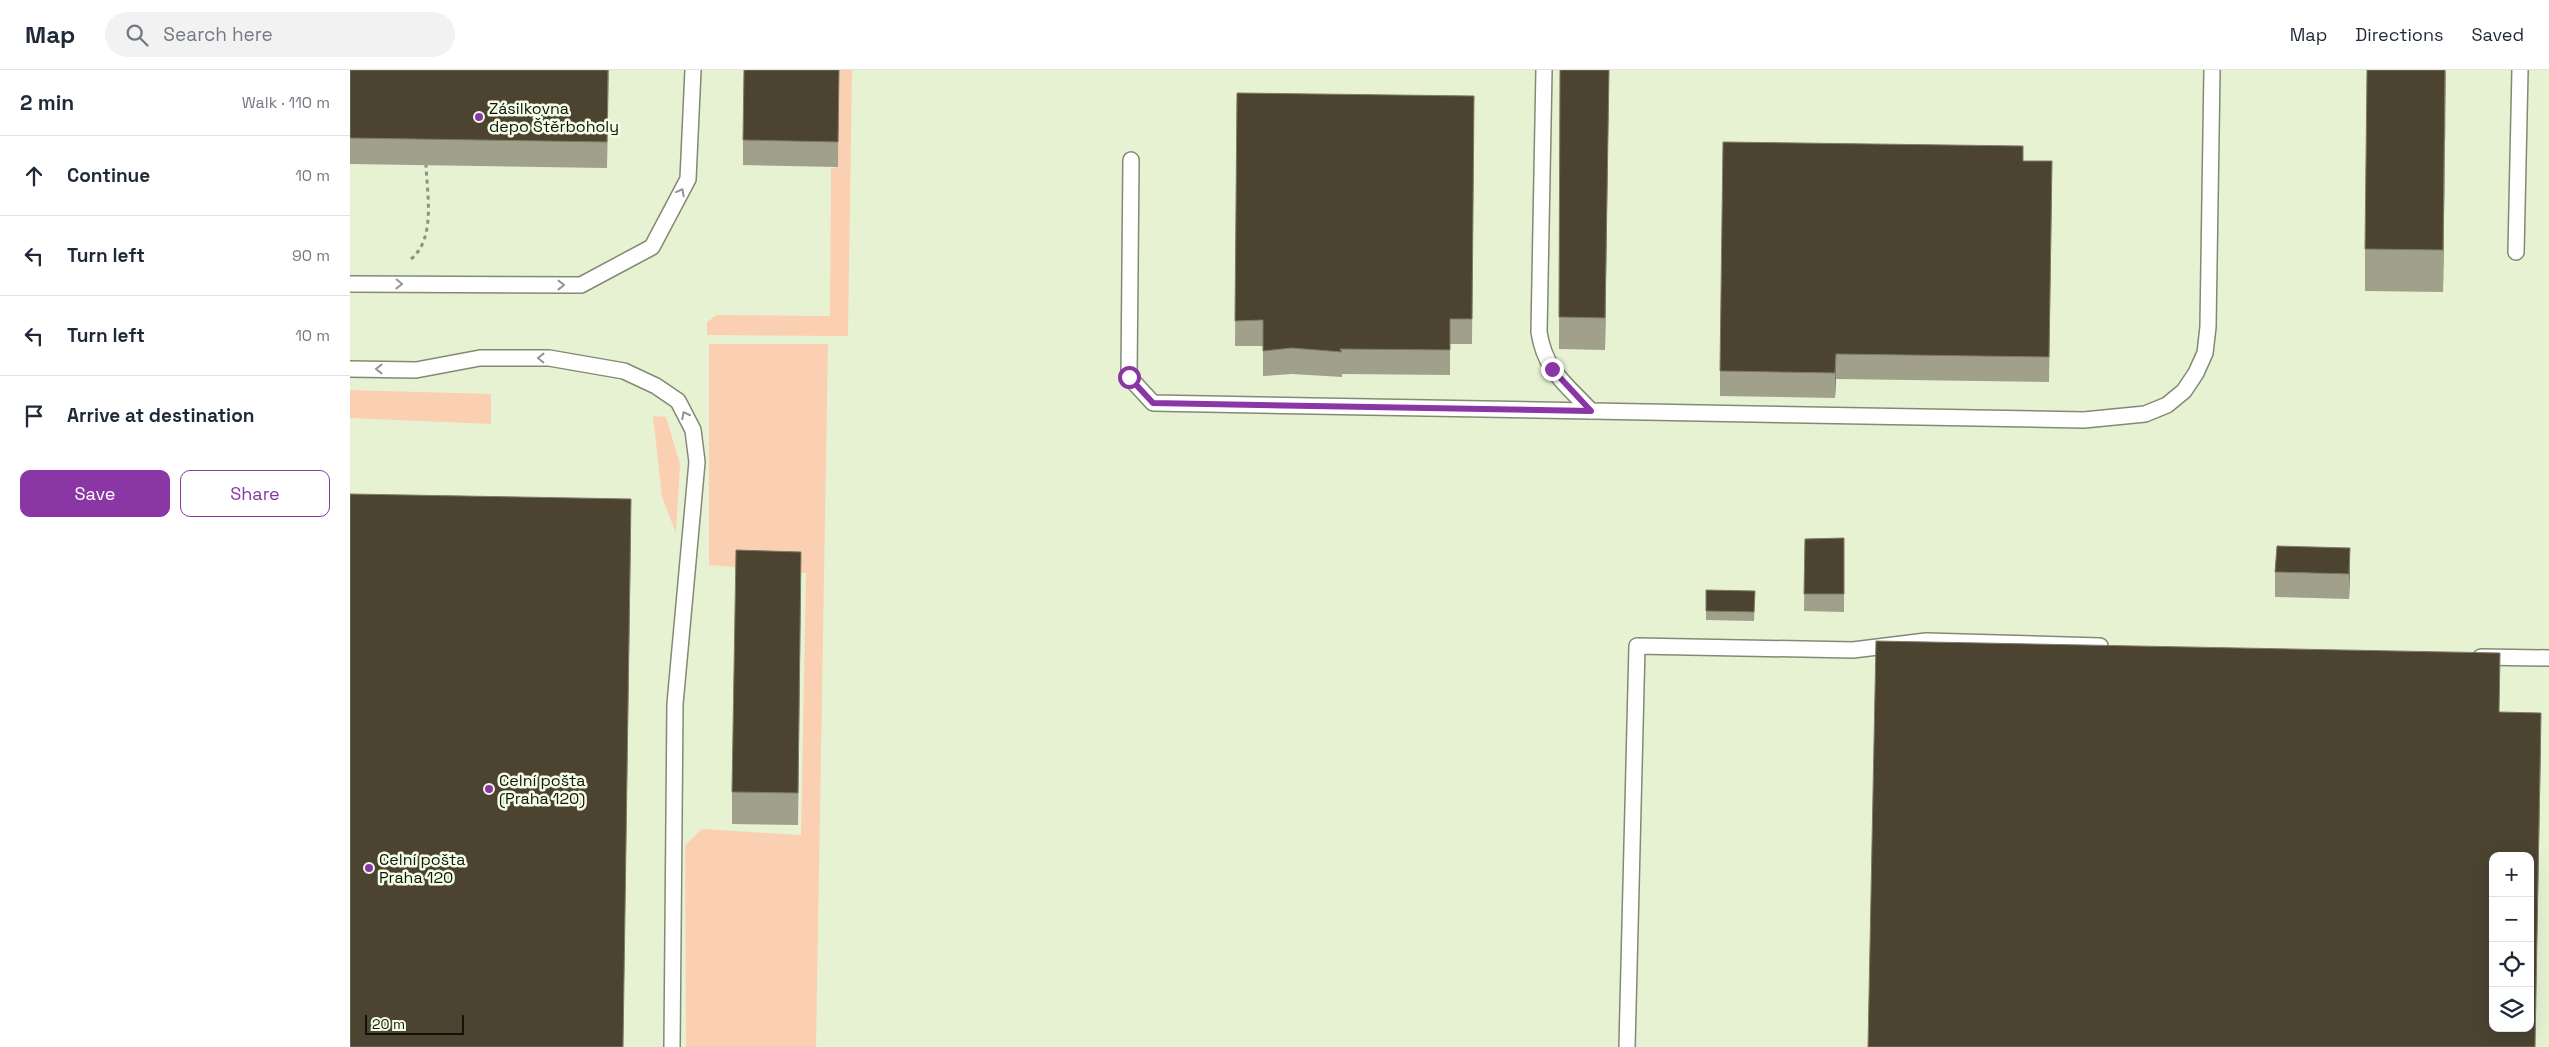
<!DOCTYPE html>
<html lang="en">
<head>
<meta charset="utf-8">
<style>
	body { margin:0; font-family:"Space Grotesk",sans-serif; background:#f2f2f3; color:#1f2937 }
	.controls { position:absolute; right:15px; bottom:15px; display:grid; overflow:hidden; border-radius:10px; box-shadow:0 5px 20px #0002 }
	.controls button { width:45px; height:45px; display:grid; place-items:center; padding:0; border:0; border-bottom:1px solid #e0e1e3; background:#fff; color:#1f2937; font:25px sans-serif }
	.scale { position:absolute; left:15px; bottom:12px; width:99px; box-sizing:border-box; padding-left:5px; border:2px solid #11140c; border-top:0; font-size:14px; line-height:18px; white-space:nowrap; color:#11140c; -webkit-text-stroke:4px #f4fde5; paint-order:stroke }
	.stop { position:absolute; width:15px; height:15px; margin:-11px; border:4px solid #8a36a4; border-radius:50%; background:#fff }
	.stop.end { background:#8a36a4; border-color:#fff; box-shadow:0 1px 5px #0008 }
	.list { margin:0; padding:0; list-style:none }
	h2 { display:flex; justify-content:space-between; align-items:center; height:65px; margin:0; padding:0 20px; font-size:21px }
	h2 small { font-size:16px; font-weight:400; color:#747a83 }
	.list li { display:grid; grid-template-columns:32px 1fr auto; gap:15px; align-items:center; box-sizing:border-box; height:80px; padding:0 20px; border-top:1px solid #e0e1e3 }
	.list b { display:block; font-size:19px; white-space:nowrap }
	.list em { font-size:16px; font-style:normal; color:#747a83 }
	.actions { display:flex; gap:10px; padding:15px 20px }
	.actions a { flex:1; padding:11px 0; border:1px solid #8a36a4; border-radius:10px; text-align:center; font-size:18px; color:#8a36a4 }
	.actions .main { background:#8a36a4; color:#fff }
	.icon { flex:none; width:28px; height:28px; fill:none; stroke:currentColor; stroke-width:2; stroke-linecap:round; stroke-linejoin:round }
	.map { position:relative; flex:none; width:2199px; height:977px; overflow:hidden }
	header { display:flex; align-items:center; gap:30px; box-sizing:border-box; height:70px; padding:0 25px; background:#fff; border-bottom:1px solid #e0e1e3 }
	header strong { font-size:24px }
	nav { display:flex; gap:28px; margin-inline-start:auto; font-size:18px }
	.search { width:350px; height:45px; background:#f2f2f3; display:flex; align-items:center; gap:12px; box-sizing:border-box; padding:0 18px; border-radius:28px; color:#747a83; font-size:19px }
	main { display:flex }
	aside { flex:1; background:#fff }
	.map>svg:first-child { display:block }
	.built { fill:#e7f2d3; fill-rule:evenodd }
	.green { fill:#fbd0b2 }
	.lines { fill:none; stroke-linecap:round; stroke-linejoin:round }
	.service-casing { stroke:#828a74; stroke-width:18 }
	.path { stroke:#8d9383; stroke-width:3; stroke-dasharray:4 4; stroke-linecap:butt }
	.service { stroke:#fff; stroke-width:15 }
	.wall { fill:#a0a08b }
	.shaded-wall { fill:#7e7c67 }
	.building { fill:#4c4431; stroke:#7e7c67; fill-rule:evenodd }
	.oneway { stroke:#949592 }
	.route { stroke:#8a36a4; stroke-width:6 }
	.poi-dot { fill:#8a36a4; stroke:#f4fde5; stroke-width:2 }
	.labels { text-anchor:middle; dominant-baseline:central; stroke-width:5; stroke-linejoin:round; paint-order:stroke }
	.poi-label { font-size:16px; fill:#11140c; stroke:#f4fde5; text-anchor:start }
</style>
</head>
<body>
<header>
<strong>Map</strong>
<div class="search"><svg class="icon" aria-label="search" viewBox="0 0 24 24"><circle cx="10" cy="10" r="6"/><path d="M15 15l6 6"/></svg>Search here</div>
<nav><a>Map</a><a>Directions</a><a>Saved</a></nav>
</header>
<main>
<aside>
<h2>2 min<small>Walk · 110 m</small></h2>
<ul class="list">
<li><svg class="icon" aria-label="ahead" viewBox="0 0 24 24"><path d="M12 20V5M6 11l6-6 6 6"/></svg><div><b>Continue</b></div><em>10 m</em></li>
<li><svg class="icon" aria-label="left" viewBox="0 0 24 24"><path d="M17 20v-9H6M10 6l-5 5 5 5"/></svg><div><b>Turn left</b></div><em>90 m</em></li>
<li><svg class="icon" aria-label="left" viewBox="0 0 24 24"><path d="M17 20v-9H6M10 6l-5 5 5 5"/></svg><div><b>Turn left</b></div><em>10 m</em></li>
<li><svg class="icon" aria-label="arrive" viewBox="0 0 24 24"><path d="M6 21V4h12l-3 4 3 4H6"/></svg><div><b>Arrive at destination</b></div></li>
</ul>
<div class="actions"><a class="main">Save</a><a>Share</a></div>
</aside>
<div class="map">
<svg width="2199" height="977" viewBox="0 0 2199 977">
	<rect width="100%" height="100%" fill="#f4fde5"/>
	<path class="built" d="M 0,0 L 2199,0 L 2199,977 L 0,977 ZM 2143,786 L 2180,786 L 2180,958 L 2143,958 Z"/>
	<g class="green">
		<polygon points="489,0 502,0 498,266 357,265 357,252 367,245 480,246 481,98 488,97"/>
		<polygon points="359,274 478,274 466,977 336,977 335,775 352,759 451,765 456,503 359,495"/>
		<polygon points="0,320 141,324 141,354 0,348"/>
		<polygon points="303,346 316,347 330,394 326,463 312,427"/>
	</g>
	<g class="lines">
		<defs>
			<g id="service">
				<path d="M 1194,0 L 1189,262 C 1195,301 1216,314 1241,341"/>
				<polyline points="781,90 779,307 803,333 1734,350 1795,344 1817,335 1834,321 1846,303 1855,283 1858,257 1862,0"/>
				<polyline points="2166,182 2170,0"/>
				<polyline points="0,214 231,215 302,177 338,109 343,0"/>
				<polyline points="0,299 66,300 130,288 199,288 274,301 306,316 328,331 343,360 347,392 325,634 322,977"/>
				<polyline points="2131,587 2199,588"/>
				<polyline points="1277,977 1287,576 1503,580 1576,571 1750,576"/>
			</g>
		</defs>
		<use href="#service" class="service-casing"/>
		<path class="path" d="M 61,189 C 86,169 77,123 76,95"/>
		<use href="#service" class="service"/>
	</g>
	<g class="wall">
		<polygon points="0,0 259,0 257,98 0,94"/>
		<polygon points="489,0 488,97 393,95 393,70"/>
		<polygon points="1210,0 1259,0 1255,280 1209,279"/>
		<polygon points="2096,0 2093,222 2015,221 2015,179"/>
		<polygon points="887,23 1124,26 1122,274 1100,274 1100,305 992,304 992,307 942,304 913,306 913,276 885,276"/>
		<polygon points="1673,91 1702,116 1699,312 1486,309 1485,328 1370,326 1370,301"/>
		<polygon points="1494,468 1494,542 1454,541 1455,469"/>
		<polygon points="1925,502 2000,504 1999,529 1925,527"/>
		<polygon points="451,514 448,755 382,754 382,722"/>
		<polygon points="1405,521 1404,551 1356,550 1356,541"/>
	</g>
	<g class="shaded-wall">
		<polygon points="1259,0 1255,280 1255,248"/>
		<polygon points="2096,0 2093,222 2093,180"/>
		<polygon points="1486,284 1486,309 1485,328 1485,303"/>
		<polygon points="281,429 281,461 273,977"/>
		<polygon points="2000,478 2000,504 1999,529 1999,504"/>
		<polygon points="2191,643 2191,675 2185,977"/>
	</g>
	<g class="building">
		<polygon points="0,0 258,0 257,72 0,68"/>
		<polygon points="394,0 489,0 488,72 393,70"/>
		<polygon points="1210,0 1259,0 1255,248 1209,247"/>
		<polygon points="2017,0 2095,0 2093,180 2015,179"/>
		<polygon points="887,23 1124,26 1122,249 1100,249 1100,280 990,279 992,282 942,278 913,281 913,250 885,251"/>
		<polygon points="1373,72 1673,76 1673,91 1702,91 1699,287 1486,284 1485,303 1370,301"/>
		<polygon points="0,424 281,429 273,977 0,977"/>
		<polygon points="1494,468 1494,524 1454,524 1455,469"/>
		<polygon points="1927,476 2000,478 1999,504 1925,502"/>
		<polygon points="386,480 451,482 448,723 382,722"/>
		<polygon points="1356,520 1405,521 1404,542 1356,541"/>
		<path d="M 1526,571 L 2150,583 L 2149,642 L 2191,643 L 2185,977 L 1518,977 ZM 2143,786 L 2180,786 L 2180,958 L 2143,958 Z"/>
	</g>
	<defs><path id="oneway-chevron" d="M-2-3.5L2.5 0L-2 3.5" fill="none" stroke-width="1.6" stroke-linecap="round" stroke-linejoin="round" transform="scale(1.25)"/></defs>
	<g class="oneway">
		<use href="#oneway-chevron" transform="translate(331 122) rotate(-61)"/>
		<use href="#oneway-chevron" transform="translate(49 214) rotate(1)"/>
		<use href="#oneway-chevron" transform="translate(211 215)"/>
		<use href="#oneway-chevron" transform="translate(191 288) rotate(-179)"/>
		<use href="#oneway-chevron" transform="translate(29 299) rotate(-180)"/>
		<use href="#oneway-chevron" transform="translate(335 345) rotate(-117)"/>
	</g>
	<g class="lines">
		<polyline class="route" points="779,307 803,333 1241,341 1202,299"/>
	</g>
	<g class="poi-dot">
		<circle cx="129" cy="47" r="5"/>
		<circle cx="139" cy="719" r="5"/>
		<circle cx="19" cy="798" r="5"/>
	</g>
	<g class="labels">
		<g class="poi-label">
			<text x="139" y="38">Zásilkovna<tspan x="139" dy="18">depo Štěrboholy</tspan></text>
			<text x="149" y="710">Celní pošta<tspan x="149" dy="18">(Praha 120)</tspan></text>
			<text x="29" y="789">Celní pošta<tspan x="29" dy="18">Praha 120</tspan></text>
		</g>
	</g>
</svg>
<div class="controls">
<button>+</button>
<button>−</button>
<button><svg class="icon" aria-label="locate" viewBox="0 0 24 24"><circle cx="12" cy="12" r="6"/><path d="M12 2v4M12 18v4M2 12h4M18 12h4"/></svg></button>
<button><svg class="icon" aria-label="layers" viewBox="0 0 24 24"><path d="M12 4l9 5-9 5-9-5zM3 14l9 5 9-5"/></svg></button>
</div>
<div class="scale">20 m</div>
<div class="stop" style="left:779px;top:307px"></div>
<div class="stop end" style="left:1202px;top:299px"></div>
</div>
</main>
</body>
</html>
